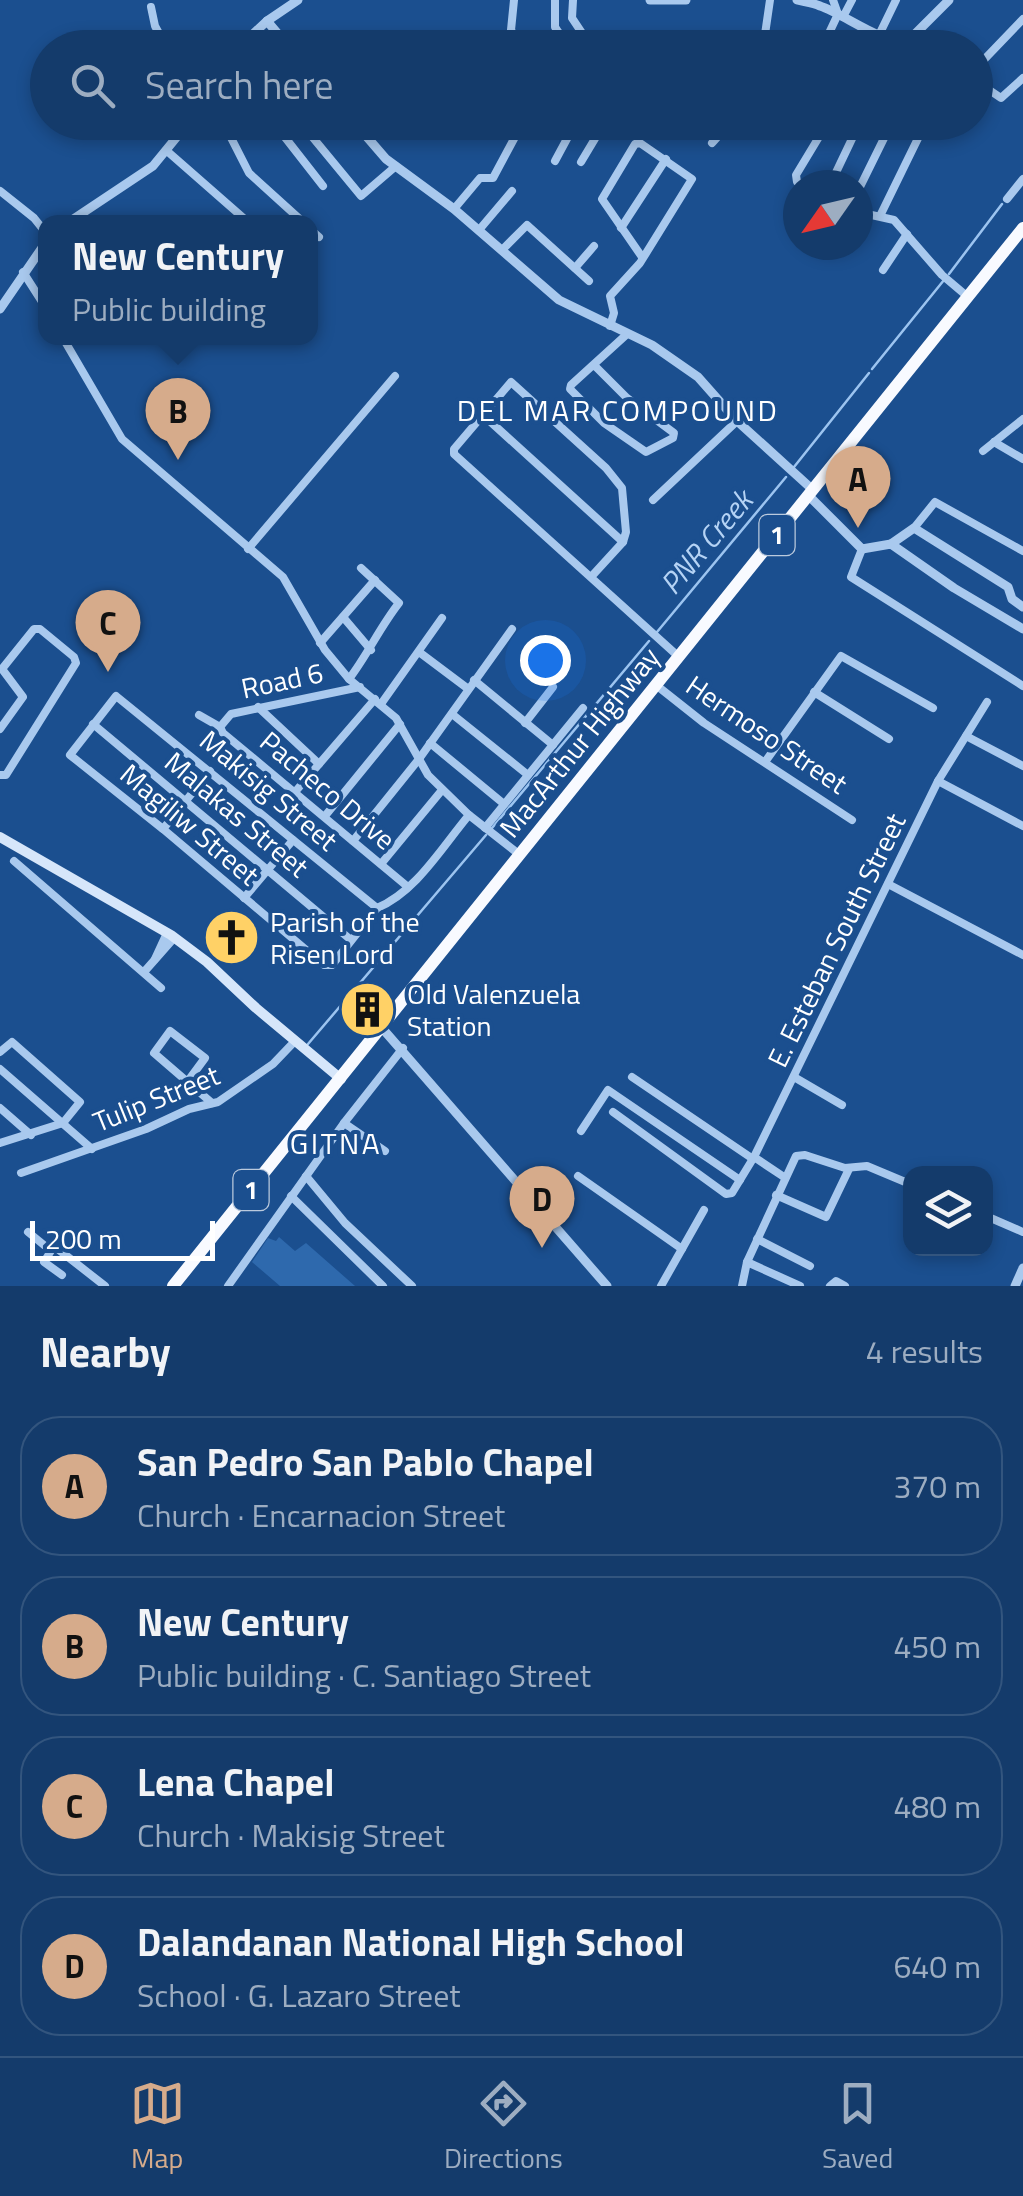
<!DOCTYPE html>
<html lang="en">
<head>
<meta charset="utf-8">
<style>
	body { margin:0; font-family:"Titillium Web",sans-serif; background:#214673; color:#f1f3f6 }
	.controls { position:absolute; right:30px; bottom:30px; display:grid; overflow:hidden; border-radius:20px; box-shadow:0 5px 15px #0003 }
	.controls button { width:90px; height:90px; display:grid; place-items:center; padding:0; border:0; border-bottom:2px solid #33557e; background:#143b6b; color:#f1f3f6; font:50px sans-serif }
	.compass { position:absolute; left:783px; top:170px; width:90px; height:90px; border-radius:50%; background:#143b6b; box-shadow:0 5px 15px #0003; rotate:236deg }
	.scale { position:absolute; left:30px; bottom:25px; width:185px; box-sizing:border-box; padding-left:10px; border:5px solid #fff; border-top:0; font-size:28px; line-height:35px; white-space:nowrap; color:#fff; -webkit-text-stroke:8px #1b4f8f; paint-order:stroke }
	.you { position:absolute; left:545px; top:660px; width:35px; height:35px; margin:-25px; border:8px solid #fff; border-radius:50%; background:#1a73e8; box-shadow:0 0 0 15px #1a73e833 }
	.badge { display:grid; place-items:center; width:65px; height:65px; border-radius:50%; background:#d6ab8b; color:#111; font-size:32px; font-weight:700 }
	.pin { position:absolute; translate:-50% -82px; filter:drop-shadow(0 2px 5px #0008) }
	.pin::after { content:''; position:absolute; top:52px; width:35px; height:30px; background:inherit; clip-path:polygon(0 0,100% 0,50% 100%) }
	.popup { position:absolute; left:38px; top:215px; width:280px; height:130px; box-sizing:border-box; display:grid; place-content:center; border-radius:20px; background:#143b6b; filter:drop-shadow(0 2px 8px #0005); font-size:32px; white-space:nowrap; color:#9dadc1 }
	.popup b { font-size:38px; color:#f1f3f6 }
	.popup::after { content:''; position:absolute; left:50%; top:100%; margin-left:-20px; border:20px solid transparent; border-top-color:#143b6b }
	.list { margin:0; padding:0; list-style:none }
	h2 { display:flex; justify-content:space-between; align-items:center; height:130px; margin:0; padding:0 40px; font-size:42px }
	h2 small { font-size:32px; font-weight:400; color:#9dadc1 }
	.list li { display:grid; grid-template-columns:65px 1fr auto; gap:30px; align-items:center; box-sizing:border-box; height:140px; margin:0 20px 20px; padding:0 20px; border:2px solid #33557e; border-radius:40px }
	.list b { display:block; font-size:38px; white-space:nowrap }
	.list p { margin:0; font-size:32px; white-space:nowrap; color:#9dadc1 }
	.list em { font-size:32px; font-style:normal; color:#9dadc1 }
	.icon { flex:none; width:55px; height:55px; fill:none; stroke:currentColor; stroke-width:2; stroke-linecap:round; stroke-linejoin:round }
	.map { position:relative; flex:none; width:1023px; height:1286px; overflow:hidden }
	.search { position:absolute; background:#143b6b; box-shadow:0 5px 15px #0003; left:30px; right:30px; top:30px; height:110px; display:flex; align-items:center; gap:25px; box-sizing:border-box; padding:0 35px; border-radius:55px; color:#9dadc1; font-size:38px }
	.sheet { height:770px; background:#143b6b }
	nav { display:flex; justify-content:space-around; align-items:center; box-sizing:border-box; height:140px; border-top:2px solid #33557e; background:#143b6b; font-size:28px; color:#9dadc1 }
	nav a { display:grid; justify-items:center; gap:5px }
	nav .on { color:#d6ab8b }
	.map>svg:first-child { display:block }
	.green { fill:#2e69ad }
	.lines { fill:none; stroke-linecap:round; stroke-linejoin:round }
	.stream { stroke:#9cc4f0; stroke-width:2.5 }
	.minor { stroke:#a9c9ee; stroke-width:8 }
	.tertiary { stroke:#a9c9ee; stroke-width:9 }
	.secondary { stroke:#d6e6fa; stroke-width:10 }
	.trunk { stroke:#f8faff; stroke-width:12 }
	.labels { text-anchor:middle; dominant-baseline:central; stroke-width:8; stroke-linejoin:round; paint-order:stroke }
	.shield { fill:#1b4f8f; stroke:#bbcadd; stroke-width:2.5 }
	.shield-label { font-size:25px; font-weight:bold; fill:#fff }
	.street-label { font-size:28px; fill:#fff; stroke:#1b4f8f }
	.poi-label { font-size:28px; fill:#fff; stroke:#1b4f8f; text-anchor:start }
	.neighbourhood-label { font-size:30px; letter-spacing:2.5px; fill:#fff; stroke:#1b4f8f }
	.water-label { font-size:30px; font-style:italic; fill:#b5d3f5; stroke:#1b4f8f }
</style>
</head>
<body>
<div class="map">
<svg width="1023" height="1286" viewBox="0 0 1023 1286">
	<rect width="100%" height="100%" fill="#1b4f8f"/>
	<polygon class="green" points="279,1237 295,1251 306,1243 355,1286 280,1286 252,1262 268,1238 276,1241"/>
	<g class="lines">
		<g class="stream">
			<polyline points="949,274 1002,204"/>
			<polyline points="872,369 944,280"/>
			<polyline points="794,467 869,373"/>
			<polyline points="657,632 786,477"/>
			<polyline points="492,828 649,641"/>
			<polyline points="308,1044 486,835"/>
		</g>
		<g class="minor">
			<polyline points="514,0 511,30 521,48"/>
			<polyline points="555,0 555,27 569,48"/>
			<polyline points="573,0 572,18 592,48"/>
			<polyline points="151,7 155,26 167,48"/>
			<polyline points="843,17 852,0"/>
			<polyline points="879,35 896,0"/>
			<polyline points="763,48 770,0"/>
			<polyline points="822,48 838,14 833,0"/>
			<polyline points="879,48 879,46"/>
			<polyline points="976,68 1023,19"/>
			<polyline points="976,81 1001,98 1023,78"/>
			<polyline points="223,122 249,173 303,222"/>
			<polyline points="273,122 323,186"/>
			<polyline points="300,122 361,196 396,166"/>
			<polyline points="712,143 731,122"/>
			<polyline points="167,151 248,222"/>
			<polyline points="555,161 576,122"/>
			<polyline points="581,162 605,122"/>
			<polyline points="803,185 797,182 796,175 828,122"/>
			<polyline points="830,185 860,122"/>
			<polyline points="0,191 34,218 46,233"/>
			<polyline points="858,191 892,122"/>
			<polyline points="1007,199 1023,179"/>
			<polyline points="454,209 480,178 493,178 523,122"/>
			<polyline points="858,212 894,220 942,275 968,297"/>
			<polyline points="880,216 926,122"/>
			<polyline points="621,228 666,159"/>
			<polyline points="310,229 319,237"/>
			<polyline points="479,230 512,191"/>
			<polyline points="502,250 527,225 589,281"/>
			<polyline points="575,268 594,246"/>
			<polyline points="883,270 907,234"/>
			<polyline points="23,272 46,308"/>
			<polyline points="610,326 614,313 610,296 640,263 692,179 640,143 635,144 602,199 642,257"/>
			<polyline points="63,338 122,439 283,577 325,650 349,679 396,718 428,775 469,815 520,855"/>
			<polyline points="594,365 627,398 674,433 673,438 646,452 604,423 570,389 571,385 626,335"/>
			<polyline points="483,415 623,542"/>
			<polyline points="994,442 1023,459"/>
			<polyline points="983,451 1023,419"/>
			<polyline points="653,500 737,421"/>
			<polyline points="914,528 935,502 1023,551"/>
			<polyline points="248,549 395,376"/>
			<polyline points="862,549 851,577 1023,686"/>
			<polyline points="591,577 623,542 626,532 622,488 606,468 511,382 454,449 454,454 679,657"/>
			<polyline points="343,617 371,650"/>
			<polyline points="320,643 375,580"/>
			<polyline points="419,652 467,688"/>
			<path d="M 349,679 C 368,654 380,627 399,603 L 361,568"/>
			<polyline points="474,680 553,745"/>
			<polyline points="656,685 704,723 852,820"/>
			<polyline points="814,692 889,739"/>
			<polygon points="116,696 377,908 332,965 324,965 163,829 70,755"/>
			<polyline points="381,704 442,618"/>
			<polyline points="258,707 319,764"/>
			<polyline points="452,714 528,775"/>
			<polyline points="199,715 220,727 223,733 408,887"/>
			<polyline points="525,723 553,687"/>
			<polyline points="93,724 351,940"/>
			<polyline points="220,727 231,714 360,687"/>
			<polyline points="0,729 23,697 2,669 34,629 40,629 74,657 76,663 6,775 0,775"/>
			<polyline points="966,736 1023,766"/>
			<polyline points="430,743 504,804"/>
			<polyline points="765,762 841,656 933,708"/>
			<polyline points="938,781 1023,826"/>
			<polyline points="295,792 375,699"/>
			<polyline points="325,816 400,724"/>
			<polyline points="485,828 583,708"/>
			<polyline points="163,829 210,771"/>
			<polyline points="353,841 419,759 512,629"/>
			<polyline points="14,861 161,988"/>
			<polyline points="381,864 442,790"/>
			<polyline points="888,884 1023,955"/>
			<polyline points="244,898 293,840"/>
			<path d="M 377,908 C 416,892 442,847 469,815"/>
			<polyline points="155,959 167,933"/>
			<polyline points="144,972 174,938"/>
			<polyline points="0,1052 12,1042 80,1102 63,1123 0,1143"/>
			<polyline points="0,1069 92,1149"/>
			<polyline points="632,1077 753,1159"/>
			<polyline points="794,1077 842,1105"/>
			<polyline points="188,1081 205,1058 170,1031 154,1053 212,1103"/>
			<polyline points="0,1108 31,1135"/>
			<polyline points="613,1112 726,1194 732,1193 754,1157 938,781 987,702"/>
			<polyline points="344,1123 385,1151"/>
			<polyline points="581,1131 608,1090 740,1180"/>
			<polyline points="754,1157 784,1177"/>
			<polyline points="21,1173 146,1129 189,1109 218,1102 273,1064 295,1041"/>
			<polyline points="306,1176 345,1223 412,1286"/>
			<polyline points="578,1176 682,1249"/>
			<polyline points="776,1195 826,1217 849,1169"/>
			<polyline points="291,1196 383,1286"/>
			<polyline points="986,1216 1023,1232"/>
			<polyline points="28,1232 50,1250"/>
			<polyline points="757,1239 810,1266"/>
			<polyline points="747,1262 800,1286"/>
			<polyline points="62,1275 44,1262 54,1246 105,1286"/>
			<polyline points="228,1286 344,1123 403,1048"/>
			<polyline points="661,1286 704,1210"/>
			<polyline points="742,1286 747,1262 796,1156 805,1155 845,1168 867,1166 910,1184"/>
			<polyline points="830,1286 836,1281 845,1286"/>
		</g>
		<g class="tertiary">
			<polyline points="650,0 686,0"/>
			<path d="M 797,0 C 805,2 813,3 820,6 C 845,14 885,47 909,40 L 949,0"/>
			<polyline points="267,21 290,48"/>
			<polyline points="238,48 267,21 298,0"/>
			<polyline points="354,122 386,159 454,209 559,300 652,345 698,377 737,421 813,490"/>
			<polyline points="69,222 153,166 189,122"/>
			<polyline points="0,309 46,242"/>
			<polyline points="809,496 862,549 891,544 954,588 1023,629"/>
			<polyline points="891,544 914,528 1008,587 1012,599 1023,607"/>
			<polyline points="382,1028 607,1286"/>
			<polyline points="1015,1286 1023,1268"/>
		</g>
		<polyline class="secondary" points="0,837 171,935 207,962 256,1008 341,1079"/>
		<polyline class="trunk" points="173,1286 1023,228"/>
	</g>
	<defs>
		<symbol id="church-disc" viewBox="-11 -11 22 22"><circle r="9.5" fill="#ffd166" stroke="#1b4f8f"/><path d="M-1.2-6h2.4v3.5h3.3v2.4h-3.3V6h-2.4V-.1h-3.3v-2.4h3.3Z" fill="#111"/></symbol>
		<symbol id="building-disc" viewBox="-11 -11 22 22"><circle r="9.5" fill="#ffd166" stroke="#1b4f8f"/><path d="M-4-6H4V6H1V3H-1V6H-4ZM-2.5-4.3h1.7v1.8h-1.7ZM.8-4.3h1.7v1.8H.8ZM-2.5-1h1.7V.8h-1.7ZM.8-1h1.7V.8H.8Z" fill="#111"/></symbol>
	</defs>
	<g fill-rule="evenodd">
		<use href="#church-disc" x="200" y="906" width="63" height="63"/>
		<use href="#building-disc" x="336" y="978" width="63" height="63"/>
	</g>
	<g class="labels">
		<g class="shield">
			<rect x="759.5" y="515" width="35" height="40" rx="8"/>
			<rect x="233.5" y="1170" width="35" height="40" rx="8"/>
		</g>
		<g class="shield-label">
			<text x="777" y="535">1</text>
			<text x="251" y="1190">1</text>
		</g>
		<g class="street-label">
			<text transform="translate(282 680) rotate(-12)">Road 6</text>
			<text transform="translate(767 734) rotate(34)">Hermoso Street</text>
			<text transform="translate(579 742) rotate(-51)">MacArthur Highway</text>
			<text transform="translate(269 790) rotate(40)">Makisig Street</text>
			<text transform="translate(328 790) rotate(40)">Pacheco Drive</text>
			<text transform="translate(237 814) rotate(40)">Malakas Street</text>
			<text transform="translate(190 824) rotate(40)">Magiliw Street</text>
			<text transform="translate(836 940) rotate(-64)">E. Esteban South Street</text>
			<text transform="translate(156 1098) rotate(-22)">Tulip Street</text>
		</g>
		<g class="poi-label">
			<text x="270" y="921">Parish of the<tspan x="270" dy="32">Risen Lord</tspan></text>
			<text x="407" y="993">Old Valenzuela<tspan x="407" dy="32">Station</tspan></text>
		</g>
		<g class="neighbourhood-label">
			<text x="618" y="410">DEL MAR COMPOUND</text>
			<text x="336" y="1143">GITNA</text>
		</g>
		<g class="water-label">
			<text transform="translate(706 542) rotate(-50)">PNR Creek</text>
		</g>
	</g>
</svg>
<div class="controls">
<button><svg class="icon" aria-label="layers" viewBox="0 0 24 24"><path d="M12 4l9 5-9 5-9-5zM3 14l9 5 9-5"/></svg></button>
</div>
<svg class="compass" viewBox="-18 -18 36 36"><path d="M0-13l5 13h-10z" fill="#e53935"/><path d="M0 13l5-13h-10z" fill="#9dadc1"/></svg>
<div class="scale">200 m</div>
<div class="you"></div>
<div class="pin badge" style="left:858px;top:528px">A</div>
<div class="pin badge" style="left:178px;top:460px">B</div>
<div class="popup"><b>New Century</b>Public building</div>
<div class="pin badge" style="left:108px;top:672px">C</div>
<div class="pin badge" style="left:542px;top:1248px">D</div>
<div class="search"><svg class="icon" aria-label="search" viewBox="0 0 24 24"><circle cx="10" cy="10" r="6"/><path d="M15 15l6 6"/></svg>Search here</div>
</div>
<section class="sheet">
<h2>Nearby<small>4 results</small></h2>
<ul class="list">
<li><span class="badge">A</span><div><b>San Pedro San Pablo Chapel</b><p>Church · Encarnacion Street</p></div><em>370 m</em></li>
<li><span class="badge">B</span><div><b>New Century</b><p>Public building · C. Santiago Street</p></div><em>450 m</em></li>
<li><span class="badge">C</span><div><b>Lena Chapel</b><p>Church · Makisig Street</p></div><em>480 m</em></li>
<li><span class="badge">D</span><div><b>Dalandanan National High School</b><p>School · G. Lazaro Street</p></div><em>640 m</em></li>
</ul>
</section>
<nav>
<a class="on"><svg class="icon" aria-label="map" viewBox="0 0 24 24"><path d="M3 6l6-2 6 2 6-2v14l-6 2-6-2-6 2zM9 4v14M15 6v14"/></svg>Map</a>
<a><svg class="icon" aria-label="directions" viewBox="0 0 24 24"><path d="M12 3l9 9-9 9-9-9zM9 14v-3h6M13 9l2 2-2 2"/></svg>Directions</a>
<a><svg class="icon" aria-label="saved" viewBox="0 0 24 24"><path d="M7 4h10v16l-5-4-5 4z"/></svg>Saved</a>
</nav>
</body>
</html>
